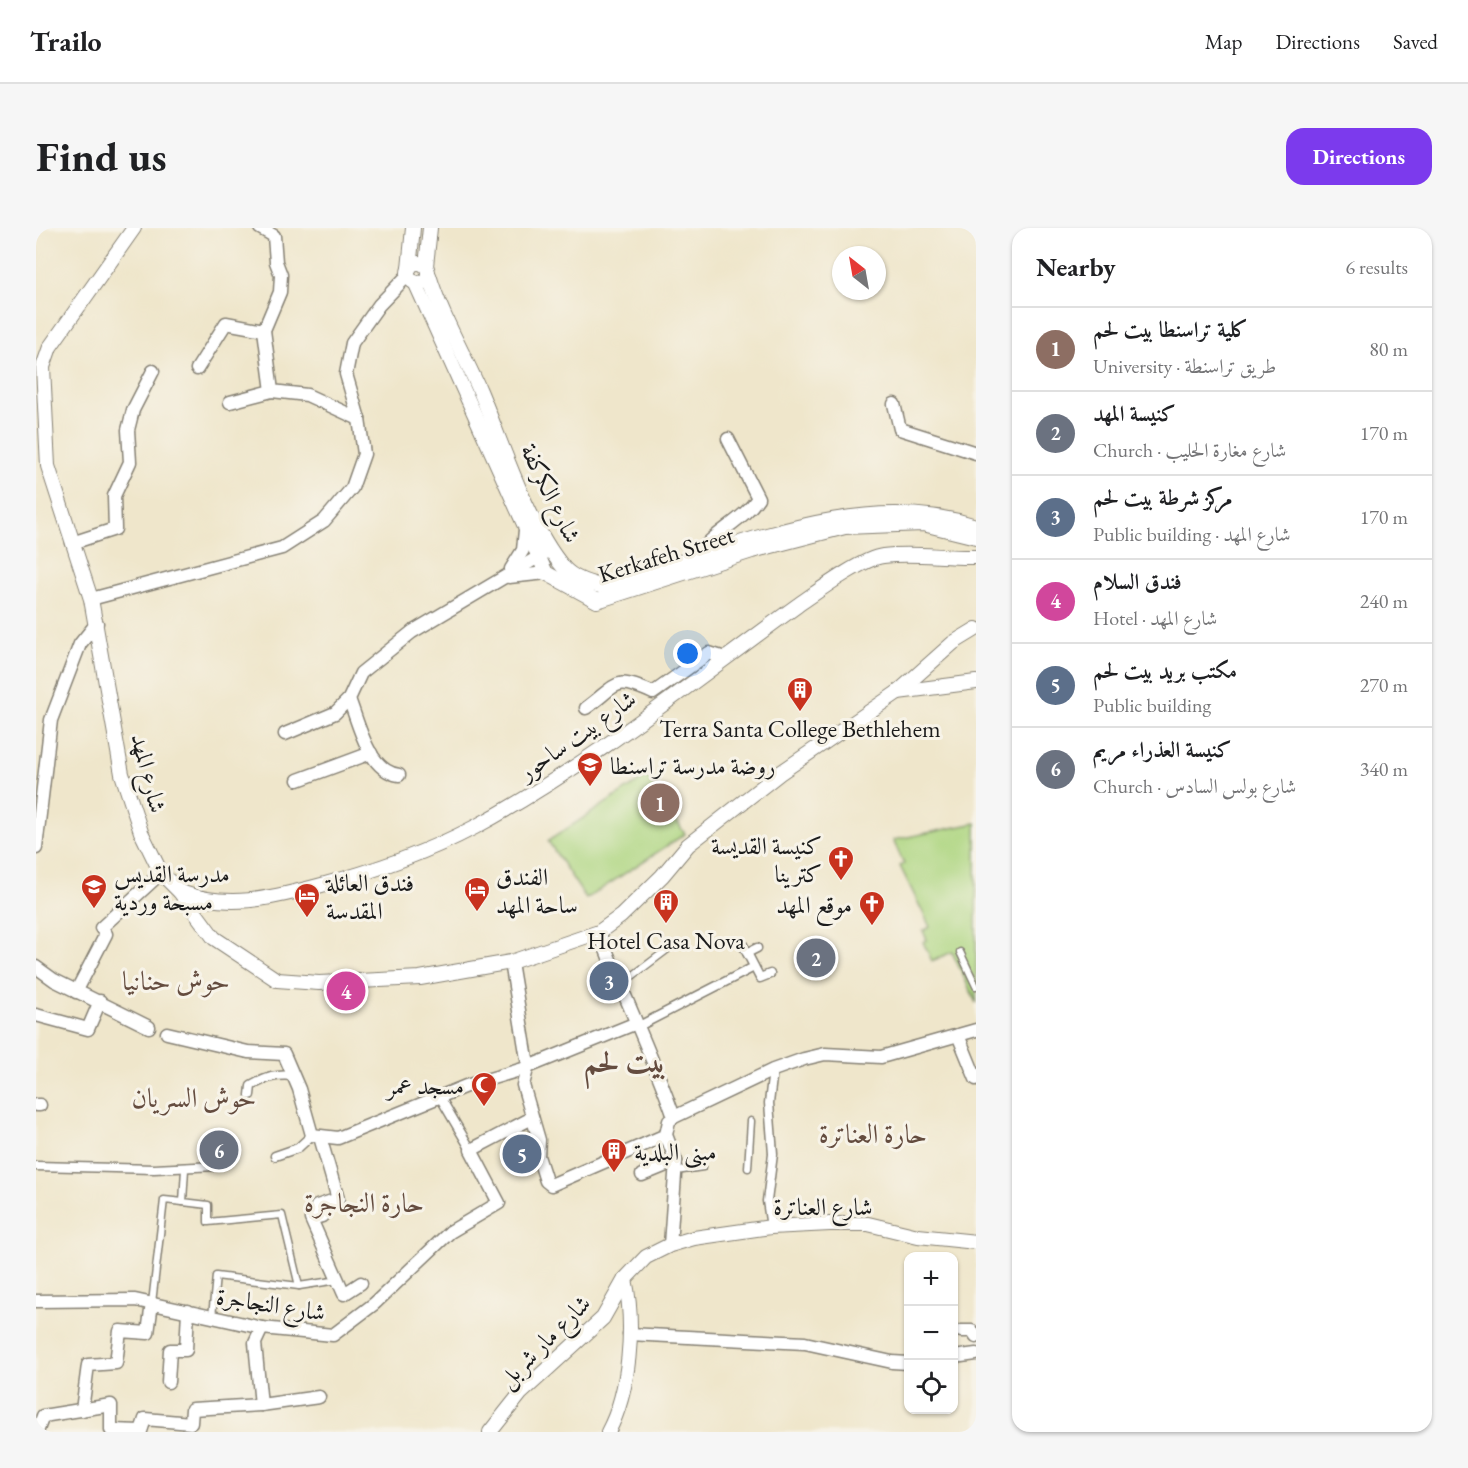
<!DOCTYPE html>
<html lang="en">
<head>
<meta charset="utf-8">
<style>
	body { margin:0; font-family:"EB Garamond",Amiri,serif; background:#f6f6f6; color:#202124 }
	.controls { position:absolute; right:18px; bottom:18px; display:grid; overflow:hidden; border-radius:12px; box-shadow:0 2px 4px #0004 }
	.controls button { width:54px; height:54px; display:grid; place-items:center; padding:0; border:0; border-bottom:2px solid #e0e0e0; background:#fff; color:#202124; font:30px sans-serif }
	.compass { position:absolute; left:796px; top:18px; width:54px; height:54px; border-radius:50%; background:#fff; box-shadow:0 2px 4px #0004; rotate:329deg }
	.you { position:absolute; left:652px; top:426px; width:21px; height:21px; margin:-15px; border:4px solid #fff; border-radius:50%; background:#1a73e8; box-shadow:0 0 0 9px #1a73e833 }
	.badge { display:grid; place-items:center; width:39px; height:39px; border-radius:50%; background:#7c3aed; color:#fff; font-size:20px; font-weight:700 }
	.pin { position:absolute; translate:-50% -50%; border:3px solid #fff; box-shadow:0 2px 6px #0006 }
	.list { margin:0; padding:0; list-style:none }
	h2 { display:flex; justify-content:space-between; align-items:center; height:78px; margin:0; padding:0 24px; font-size:26px }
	h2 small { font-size:20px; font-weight:400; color:#757577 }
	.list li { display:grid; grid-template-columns:39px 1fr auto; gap:18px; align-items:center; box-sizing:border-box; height:84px; padding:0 24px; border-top:2px solid #e0e0e0 }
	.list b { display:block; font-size:22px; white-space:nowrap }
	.list p { margin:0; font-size:20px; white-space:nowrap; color:#757577 }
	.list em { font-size:20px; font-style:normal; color:#757577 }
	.icon { flex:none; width:33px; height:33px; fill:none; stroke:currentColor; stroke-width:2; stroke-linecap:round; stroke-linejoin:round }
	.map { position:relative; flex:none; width:940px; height:1204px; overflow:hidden; border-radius:18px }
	header { display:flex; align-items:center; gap:36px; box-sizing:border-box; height:84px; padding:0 30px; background:#fff; border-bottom:2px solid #e0e0e0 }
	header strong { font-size:28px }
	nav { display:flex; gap:33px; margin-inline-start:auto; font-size:21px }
	.intro { display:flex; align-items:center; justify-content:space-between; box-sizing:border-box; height:144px; padding:0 36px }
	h1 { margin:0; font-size:42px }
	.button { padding:15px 27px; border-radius:18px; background:#7c3aed; color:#fff; font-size:21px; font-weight:700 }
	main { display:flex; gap:36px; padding:0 36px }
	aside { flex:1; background:#fff; border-radius:18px; box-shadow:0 2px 4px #0004 }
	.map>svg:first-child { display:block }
	.green { fill:#aed681; stroke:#65794e; stroke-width:1.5 }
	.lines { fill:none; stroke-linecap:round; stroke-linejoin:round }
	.service-casing { stroke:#868174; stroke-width:9 }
	.pedestrian-casing { stroke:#868174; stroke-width:11 }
	.minor-casing { stroke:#868174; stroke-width:15 }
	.tertiary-casing { stroke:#868174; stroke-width:16 }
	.service { stroke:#fff; stroke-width:6 }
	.pedestrian { stroke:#fff; stroke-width:8 }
	.minor { stroke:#fff; stroke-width:12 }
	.tertiary { stroke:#fff; stroke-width:14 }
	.labels { text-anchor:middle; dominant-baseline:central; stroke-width:6; stroke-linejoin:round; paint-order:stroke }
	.street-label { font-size:24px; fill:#1c1c1c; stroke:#f7f3e8 }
	.poi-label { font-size:24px; fill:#1c1c1c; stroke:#f7f3e8; text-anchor:start }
	.quarter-label { font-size:27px; fill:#644c3f; stroke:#f7f3e8 }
	.district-label { font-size:30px; font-weight:bold; fill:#644c3f; stroke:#f7f3e8 }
</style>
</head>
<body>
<header>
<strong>Trailo</strong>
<nav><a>Map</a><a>Directions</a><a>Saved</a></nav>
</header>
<div class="intro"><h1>Find us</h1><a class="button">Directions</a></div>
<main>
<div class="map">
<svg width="940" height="1204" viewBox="0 0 940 1204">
	<rect width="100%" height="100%" fill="#f7f3e8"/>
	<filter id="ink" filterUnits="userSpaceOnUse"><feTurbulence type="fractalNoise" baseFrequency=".0167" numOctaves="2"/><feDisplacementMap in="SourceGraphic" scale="12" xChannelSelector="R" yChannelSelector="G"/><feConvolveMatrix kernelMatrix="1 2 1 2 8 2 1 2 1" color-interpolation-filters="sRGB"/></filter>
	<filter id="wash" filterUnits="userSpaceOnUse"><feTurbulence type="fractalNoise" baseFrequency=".008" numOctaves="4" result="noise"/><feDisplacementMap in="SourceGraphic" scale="24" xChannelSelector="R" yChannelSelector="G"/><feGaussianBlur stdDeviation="1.35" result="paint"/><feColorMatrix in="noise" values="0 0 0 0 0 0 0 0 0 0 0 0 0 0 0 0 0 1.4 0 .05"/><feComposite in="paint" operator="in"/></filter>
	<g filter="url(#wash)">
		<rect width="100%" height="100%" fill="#efe6cb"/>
		<g class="green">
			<polygon points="611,548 649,606 550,671 512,613"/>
			<polygon points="940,595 940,775 916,724 896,733 887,714 891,712 887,703 894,699 864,638 868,636 857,612"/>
		</g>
	</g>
	<g filter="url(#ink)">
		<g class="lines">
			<defs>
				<g id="service">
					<polyline points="924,724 940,758"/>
					<polyline points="579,740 595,749 632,721"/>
					<polyline points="712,940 715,893"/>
					<polyline points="149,941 147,974 172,977 172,994 246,987 263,1058"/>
					<polyline points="640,943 667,939"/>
					<polyline points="116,1075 128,972 147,974"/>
					<polyline points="176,1089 180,1048 263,1058 302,1052"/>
				</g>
				<g id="pedestrian">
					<polyline points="706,715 724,750 734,746"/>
					<polyline points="711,725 721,720"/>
					<polyline points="603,798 718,739"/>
					<path d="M 214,867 L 215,858 C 231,849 240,846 258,848"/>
					<polyline points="404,869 435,922"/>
					<polyline points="239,928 262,920 276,907"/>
					<polyline points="0,938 118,941 180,938"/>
					<polyline points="735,999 731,973 737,926 733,875 737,842"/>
				</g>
				<g id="minor">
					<polyline points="224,0 238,8 240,34 245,47 244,64 228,102 236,163 271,167 323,191"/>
					<polyline points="161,141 190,95 228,102"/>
					<polyline points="194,174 236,163"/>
					<polyline points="858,176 864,201 940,225"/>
					<polyline points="36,315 79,301 78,268 94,234 92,202 97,182 117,143"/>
					<path d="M 661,334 L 660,329 C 677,304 706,294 722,270 L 692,211"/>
					<polyline points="475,341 487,322 489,302"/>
					<polyline points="473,349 510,345"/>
					<polyline points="55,371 246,320 288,293 316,260 328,226 323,191 310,146 316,115 343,77 372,47"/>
					<path d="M 313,471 C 323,496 332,543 363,547"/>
					<path d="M 550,480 C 583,456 578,447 617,465 L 673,425 L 689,430"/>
					<polyline points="249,506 299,485 313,471 325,445 376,404 509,325"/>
					<polyline points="262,552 335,525"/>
					<polyline points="0,620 15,492 44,416 61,395"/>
					<path d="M 563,704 C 587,767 616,826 638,889 L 633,893 L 630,907 L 640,933 L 634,1017"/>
					<polyline points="475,734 492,837 487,857 503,912 502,928 510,953 515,957 630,907"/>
					<polyline points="0,739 18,752 113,799"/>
					<polyline points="40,764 70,706 65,700 125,645"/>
					<polyline points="0,787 52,801 64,773"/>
					<polyline points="131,805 212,824 248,826 263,861 276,907 302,910 430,858 487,841 598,796 603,798"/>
					<polyline points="922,807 940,851"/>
					<polyline points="0,877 4,877"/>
					<polyline points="638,889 737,842 768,831 789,826 845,829 940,802"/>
					<polyline points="284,909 302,971 281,978 286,988 275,991 308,1066 325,1055"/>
					<polyline points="606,947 640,933"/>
					<polyline points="0,1073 99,1072 226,1100 297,1107 338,1076 414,1004 463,975 435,922 496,890"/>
					<polyline points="925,1103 936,1103 940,1109"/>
					<polyline points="593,1106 769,1115 856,1134 872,1135"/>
					<polyline points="918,1129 940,1126"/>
					<polyline points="132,1154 134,1122 150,1122 152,1083"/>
					<polyline points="225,1177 219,1115 226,1100"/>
					<polyline points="46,1182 52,1137 80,1135 84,1103 112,1105 116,1075"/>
					<polyline points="1,1204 7,1188 75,1177 75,1202 105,1203 109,1191 155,1195 156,1181 225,1177 283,1169"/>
				</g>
				<g id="tertiary">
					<polyline points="98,0 14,119 7,139 12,238 55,371 86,546 105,604 125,645 144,664 178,710 241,752 283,755 384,750 475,734 563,704 585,688 626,648 652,617 744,545 862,464 917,415 940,401"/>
					<circle cx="382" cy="45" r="10"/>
					<polyline points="390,38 394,0"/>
					<polyline points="373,41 377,0"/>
					<path d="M 393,47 C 405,87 427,124 444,163 C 466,215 492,298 528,340 C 537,350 550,354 564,358 C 683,328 816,258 940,298"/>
					<polyline points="379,54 510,345 561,373 716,323 809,299 887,296 940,309"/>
					<polyline points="862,464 940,454"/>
					<path d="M 144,664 C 192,681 233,671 282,658 C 335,644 390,625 439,599 C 554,537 657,453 762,377 C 781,364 825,331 847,328 C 878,324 909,330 940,329"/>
					<polyline points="454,1204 485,1165 567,1090 589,1051 610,1029 634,1017 658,1010 735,999 794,996 832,996 882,1008 940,1014"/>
					<path d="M 572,1204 C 594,1163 599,1097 589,1051"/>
				</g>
			</defs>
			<use href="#service" class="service-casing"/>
			<use href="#pedestrian" class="pedestrian-casing"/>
			<use href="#minor" class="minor-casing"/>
			<use href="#tertiary" class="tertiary-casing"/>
			<use href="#service" class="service"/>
			<use href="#pedestrian" class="pedestrian"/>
			<use href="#minor" class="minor"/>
			<use href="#tertiary" class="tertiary"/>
		</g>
	</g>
	<defs>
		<symbol id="building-pin" viewBox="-11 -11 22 30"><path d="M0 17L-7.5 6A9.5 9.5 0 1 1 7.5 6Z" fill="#c8321e" stroke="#f7f3e8"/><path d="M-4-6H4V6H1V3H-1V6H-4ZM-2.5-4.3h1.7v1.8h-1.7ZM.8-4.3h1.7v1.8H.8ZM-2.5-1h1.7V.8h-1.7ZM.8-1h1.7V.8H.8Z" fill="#fff"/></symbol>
		<symbol id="school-pin" viewBox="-11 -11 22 30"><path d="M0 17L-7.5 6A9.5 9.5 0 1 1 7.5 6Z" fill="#c8321e" stroke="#f7f3e8"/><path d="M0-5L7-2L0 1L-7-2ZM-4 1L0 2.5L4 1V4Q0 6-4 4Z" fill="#fff"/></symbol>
		<symbol id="church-pin" viewBox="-11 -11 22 30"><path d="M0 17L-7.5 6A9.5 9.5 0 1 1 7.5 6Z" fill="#c8321e" stroke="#f7f3e8"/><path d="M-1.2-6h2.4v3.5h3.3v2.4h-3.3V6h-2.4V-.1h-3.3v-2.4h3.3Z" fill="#fff"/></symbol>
		<symbol id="hotel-pin" viewBox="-11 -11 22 30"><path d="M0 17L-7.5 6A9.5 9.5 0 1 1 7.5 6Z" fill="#c8321e" stroke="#f7f3e8"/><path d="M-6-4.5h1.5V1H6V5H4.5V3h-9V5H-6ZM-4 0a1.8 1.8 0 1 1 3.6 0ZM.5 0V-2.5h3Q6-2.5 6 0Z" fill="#fff"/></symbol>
		<symbol id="mosque-pin" viewBox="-11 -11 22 30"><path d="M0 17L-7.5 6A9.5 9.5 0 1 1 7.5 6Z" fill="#c8321e" stroke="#f7f3e8"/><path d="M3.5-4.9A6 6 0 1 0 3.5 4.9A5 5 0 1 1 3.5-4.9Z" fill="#fff"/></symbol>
	</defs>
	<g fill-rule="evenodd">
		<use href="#building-pin" x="749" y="447" width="30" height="40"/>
		<use href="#school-pin" x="539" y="522" width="30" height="40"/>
		<use href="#church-pin" x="790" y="616" width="30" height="40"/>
		<use href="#school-pin" x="43" y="644" width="30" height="40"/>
		<use href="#hotel-pin" x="426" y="647" width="30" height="40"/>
		<use href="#hotel-pin" x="256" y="653" width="30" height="40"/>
		<use href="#building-pin" x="615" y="659" width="30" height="40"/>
		<use href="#church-pin" x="821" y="661" width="30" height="40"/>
		<use href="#mosque-pin" x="433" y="842" width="30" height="40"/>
		<use href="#building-pin" x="563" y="908" width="30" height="40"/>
	</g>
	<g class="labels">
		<g class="street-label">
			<text transform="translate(515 265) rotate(64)">شارع الكركفة</text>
			<text transform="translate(630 326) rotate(-17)">Kerkafeh Street</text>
			<text transform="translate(541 507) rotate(-35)">شارع بيت ساحور</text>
			<text transform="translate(113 545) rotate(76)">شارع المهد</text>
			<text x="787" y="978">شارع العناترة</text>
			<text transform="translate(235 1076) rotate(9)">شارع النجاجرة</text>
			<text transform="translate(508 1113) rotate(-45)">شارع مار شربل</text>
		</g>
		<g class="poi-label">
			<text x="764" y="500" text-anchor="middle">Terra Santa College Bethlehem</text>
			<text x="574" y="537">روضة مدرسة تراسنطا</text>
			<text x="786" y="617" text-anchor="end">كنيسة القديسة<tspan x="786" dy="28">كترينا</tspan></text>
			<text x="78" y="645">مدرسة القديس<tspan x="78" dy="28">مسبحة وردية</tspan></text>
			<text x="460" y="648">الفندق<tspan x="460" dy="28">ساحة المهد</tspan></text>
			<text x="290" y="654">فندق العائلة<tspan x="290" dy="28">المقدسة</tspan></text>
			<text x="816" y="676" text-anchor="end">موقع المهد</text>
			<text x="630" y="712" text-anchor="middle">Hotel Casa Nova</text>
			<text x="428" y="857" text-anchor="end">مسجد عمر</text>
			<text x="598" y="923">مبنى البلدية</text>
		</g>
		<g class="quarter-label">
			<text x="140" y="752">حوش حنانيا</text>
			<text x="158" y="869">حوش السريان</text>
			<text x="837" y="905">حارة العناترة</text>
			<text x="328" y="974">حارة النجاجرة</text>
		</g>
		<g class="district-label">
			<text x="589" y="833">بيت لحم</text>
		</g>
	</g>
</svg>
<div class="controls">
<button>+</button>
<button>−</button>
<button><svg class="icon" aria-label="locate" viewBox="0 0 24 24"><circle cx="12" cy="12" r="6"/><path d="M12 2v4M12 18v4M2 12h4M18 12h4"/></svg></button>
</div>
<svg class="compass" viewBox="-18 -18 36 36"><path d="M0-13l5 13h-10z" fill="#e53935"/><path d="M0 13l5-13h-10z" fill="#757577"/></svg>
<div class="you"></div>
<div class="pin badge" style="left:624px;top:575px;background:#8d6e63">1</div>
<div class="pin badge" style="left:780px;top:730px;background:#6b7280">2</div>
<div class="pin badge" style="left:573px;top:753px;background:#5c6f8a">3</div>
<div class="pin badge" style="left:310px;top:763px;background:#d1479c">4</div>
<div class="pin badge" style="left:486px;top:926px;background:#5c6f8a">5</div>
<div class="pin badge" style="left:183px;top:922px;background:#6b7280">6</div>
</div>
<aside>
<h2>Nearby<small>6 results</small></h2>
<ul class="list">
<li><span class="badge" style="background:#8d6e63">1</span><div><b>كلية تراسنطا بيت لحم</b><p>University · طريق تراسنطة</p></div><em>80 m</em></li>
<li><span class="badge" style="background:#6b7280">2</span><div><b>كنيسة المهد</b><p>Church · شارع مغارة الحليب</p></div><em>170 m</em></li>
<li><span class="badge" style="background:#5c6f8a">3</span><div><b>مركز شرطة بيت لحم</b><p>Public building · شارع المهد</p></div><em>170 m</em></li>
<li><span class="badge" style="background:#d1479c">4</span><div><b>فندق السلام</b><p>Hotel · شارع المهد</p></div><em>240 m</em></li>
<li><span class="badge" style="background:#5c6f8a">5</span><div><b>مكتب بريد بيت لحم</b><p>Public building</p></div><em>270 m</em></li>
<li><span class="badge" style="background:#6b7280">6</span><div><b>كنيسة العذراء مريم</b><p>Church · شارع بولس السادس</p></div><em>340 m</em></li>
</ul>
</aside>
</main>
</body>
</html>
